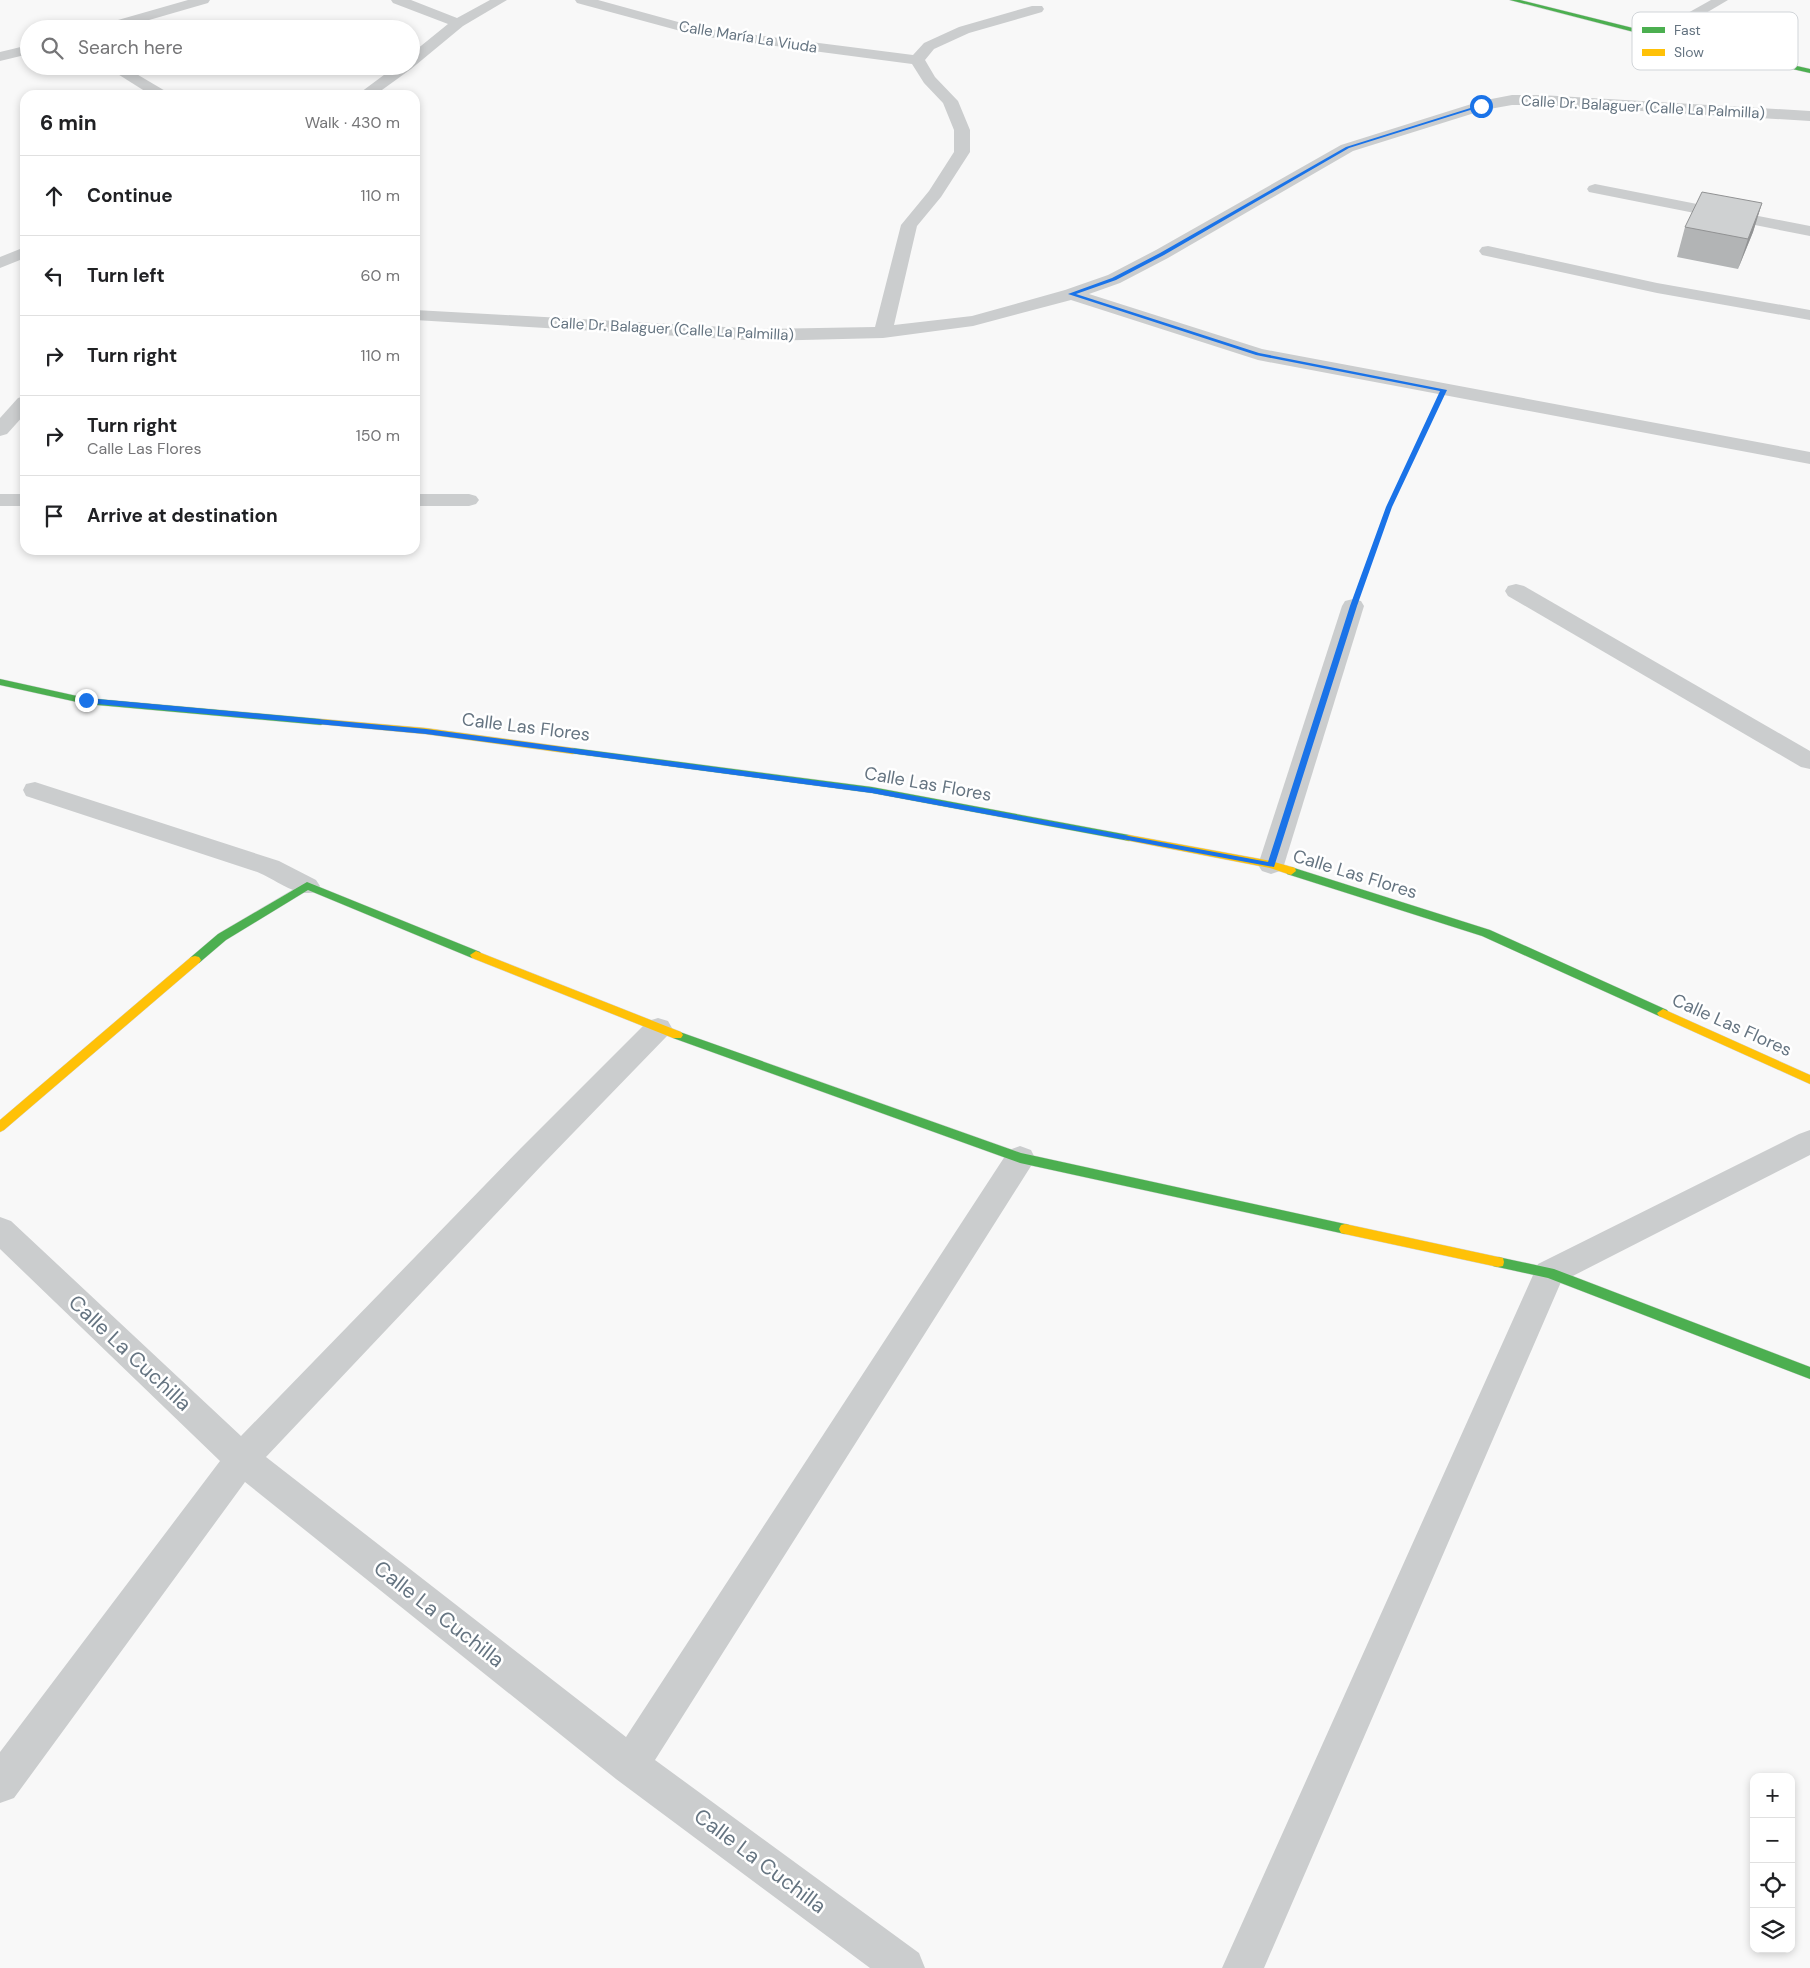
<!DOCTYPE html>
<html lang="en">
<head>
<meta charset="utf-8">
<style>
	body { margin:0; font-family:"DM Sans",sans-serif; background:#f2f2f2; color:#202124 }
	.controls { position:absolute; right:15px; bottom:15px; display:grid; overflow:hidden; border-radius:10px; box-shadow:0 2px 8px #0003 }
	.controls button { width:45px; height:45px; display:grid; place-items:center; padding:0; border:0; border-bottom:1px solid #e0e0e0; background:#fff; color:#202124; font:25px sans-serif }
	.stop { position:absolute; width:15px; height:15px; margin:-11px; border:4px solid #1a73e8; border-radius:50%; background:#fff }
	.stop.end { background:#1a73e8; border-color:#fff; box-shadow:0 1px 5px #0008 }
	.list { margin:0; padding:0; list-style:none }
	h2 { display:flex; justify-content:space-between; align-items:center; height:65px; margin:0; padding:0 20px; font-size:21px }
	h2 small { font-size:16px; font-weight:400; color:#757577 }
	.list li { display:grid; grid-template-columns:32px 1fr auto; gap:15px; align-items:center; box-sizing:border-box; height:80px; padding:0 20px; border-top:1px solid #e0e0e0 }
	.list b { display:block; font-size:19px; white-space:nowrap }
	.list p { margin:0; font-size:16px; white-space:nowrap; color:#757577 }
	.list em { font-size:16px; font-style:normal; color:#757577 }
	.icon { flex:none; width:28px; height:28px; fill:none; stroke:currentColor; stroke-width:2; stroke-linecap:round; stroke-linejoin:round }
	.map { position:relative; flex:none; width:1810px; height:1968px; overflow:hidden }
	.search { position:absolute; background:#fff; box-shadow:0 2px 8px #0003; left:20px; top:20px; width:400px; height:55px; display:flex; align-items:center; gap:12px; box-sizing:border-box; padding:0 18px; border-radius:28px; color:#757577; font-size:19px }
	.panel { position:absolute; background:#fff; box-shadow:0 2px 8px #0003; left:20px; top:90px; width:400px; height:465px; border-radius:15px }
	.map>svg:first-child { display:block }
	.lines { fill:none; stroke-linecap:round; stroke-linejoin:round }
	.fast-casing { stroke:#d5d6d7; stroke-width:1 }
	.slow-casing { stroke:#d5d6d7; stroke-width:1 }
	.path { stroke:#c9cacb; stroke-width:2.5; stroke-dasharray:2 2; stroke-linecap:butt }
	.street { fill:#cbcdce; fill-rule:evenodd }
	.fast { fill:#4caf50; fill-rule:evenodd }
	.slow { fill:#ffc107; fill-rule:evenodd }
	.wall { fill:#b2b4b5 }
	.shaded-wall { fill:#919293 }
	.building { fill:#cfd1d2; stroke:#919293 }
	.route { fill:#1a73e8 }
	.labels { text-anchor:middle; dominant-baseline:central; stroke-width:5; stroke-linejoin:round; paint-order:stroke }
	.far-street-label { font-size:15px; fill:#657481; stroke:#fff }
	.street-label { font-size:18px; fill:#657481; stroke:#fff }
	.near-street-label { font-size:21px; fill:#657481; stroke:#fff }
	.key { fill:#fff; stroke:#d1d5d9; stroke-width:1 }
	.key-label { font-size:14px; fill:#657481 }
</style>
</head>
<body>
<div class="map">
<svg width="1810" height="1968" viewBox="0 0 1810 1968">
	<rect width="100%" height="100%" fill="#f8f8f8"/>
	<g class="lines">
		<defs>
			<g id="fast">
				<polygon points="1510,0 1520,0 1657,34 1810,69 1810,73 1657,38"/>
				<polygon points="0,679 86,698 321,719 326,722 321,725 86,704 0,685"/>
				<polygon points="573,748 872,787 1129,835 1134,838 1129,841 872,793 569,753 568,751"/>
				<polygon points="1291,867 1490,930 1667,1010 1669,1013 1663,1017 1659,1016 1482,936 1287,874 1286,871"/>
				<polygon points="307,882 480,952 482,955 480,958 472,958 308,890 226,940 199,963 191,963 189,960 191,957 218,934"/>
				<polygon points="677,1031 1021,1153 1345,1224 1349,1225 1351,1229 1349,1233 1345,1234 1020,1163 673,1038 671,1035 673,1032"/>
				<polygon points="1498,1257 1554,1269 1810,1367 1810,1379 1548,1278 1493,1266 1492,1262 1493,1258"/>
			</g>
			<g id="slow">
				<polygon points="321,719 425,728 573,748 578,751 573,754 425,734 318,724 316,722"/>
				<polygon points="1129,835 1271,861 1295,868 1296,871 1291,875 1270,868 1125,840 1124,838 1125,836"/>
				<polygon points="476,951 681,1032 683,1035 681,1038 673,1038 472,958 470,955"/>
				<polygon points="195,956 199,957 201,960 199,963 4,1130 0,1132 0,1120 191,957"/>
				<polygon points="1663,1009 1810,1075 1810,1084 1659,1016 1657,1013"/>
				<polygon points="1345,1224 1498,1257 1503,1258 1504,1262 1503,1266 1498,1267 1345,1234 1341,1233 1339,1229 1341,1225"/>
			</g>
		</defs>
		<use href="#fast" class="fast-casing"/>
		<use href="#slow" class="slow-casing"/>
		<polyline class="path" points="1367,568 1389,507 1427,427"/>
		<g class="street">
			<polygon points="188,0 210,0 208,3 118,29 95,29 97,26"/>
			<polygon points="391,0 411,0 457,18 490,0 507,0 463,26 411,69 375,95 357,95 396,66 411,66 411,54 448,24 393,3"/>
			<polygon points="575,0 598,0 700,28 913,55 924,43 959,27 1032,6 1042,6 1044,9 1042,12 969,33 934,49 925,60 935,77 958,101 970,130 970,152 941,197 917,226 894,325 972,316 1065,290 1108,275 1156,250 1341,145 1481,101 1512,95 1541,95 1810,111 1810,121 1541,105 1512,105 1484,110 1353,151 1168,258 1120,283 1089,294 1262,349 1810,452 1810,464 1258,360 1071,300 973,326 883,338 761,341 415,320 415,310 761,329 875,327 901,225 929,191 954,152 954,130 943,103 924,83 912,64 699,36 577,3"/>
			<polygon points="1711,0 1728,0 1662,39 1652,39 1650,36 1652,33"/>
			<polygon points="29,45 29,54 0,61 0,52"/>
			<polygon points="105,66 123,66 167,92 170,95 151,95"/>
			<polygon points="1595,184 1810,226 1810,236 1589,192 1587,189 1589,186"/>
			<polygon points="1488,246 1657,283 1810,310 1810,320 1657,293 1482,255 1479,251 1482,247"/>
			<polygon points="25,247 25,258 0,268 0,257"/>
			<polygon points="25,396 25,414 7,434 0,436 0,418 18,398"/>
			<rect x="0" y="494" width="25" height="12"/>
			<polygon points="415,494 469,494 476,496 479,500 476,504 469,506 415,506"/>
			<polygon points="1516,584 1524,586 1810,751 1810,769 1801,767 1508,596 1505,591 1508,586"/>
			<polygon points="1353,599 1361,601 1364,606 1284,865 1280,871 1271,874 1262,871 1258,865 1342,606 1345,601"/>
			<path d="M 35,782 L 279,861 L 316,880 L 320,886 L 316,892 C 294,898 274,877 254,871 C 178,846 102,821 26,796 L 23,790 L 26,784 Z"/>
			<polygon points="658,1018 668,1021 672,1028 668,1035 543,1164 266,1457 626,1737 1009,1150 1020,1146 1031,1150 1035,1158 1031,1166 655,1760 919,1953 925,1968 870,1968 616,1779 245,1482 14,1798 0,1803 0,1752 220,1461 0,1249 0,1217 11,1221 241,1436 521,1148 648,1021"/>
			<polygon points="1810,1130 1810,1155 1561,1282 1264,1968 1222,1968 1538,1264 1799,1134"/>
		</g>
		<use href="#fast" class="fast"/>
		<use href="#slow" class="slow"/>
	</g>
	<polygon class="wall" points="1762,203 1753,232 1738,269 1677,257 1685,227"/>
	<polygon class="shaded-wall" points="1762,203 1753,232 1738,269 1748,239"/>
	<polygon class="building" points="1702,192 1762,203 1748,239 1685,227"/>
	<polygon class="route" points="1480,105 1483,106 1349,148 1164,255 1116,280 1076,294 1259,353 1447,390 1392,507 1357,606 1274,867 872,793 426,734 86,703 82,700 86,698 426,729 872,788 1268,862 1350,606 1386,507 1440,391 1256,355 1068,294 1112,278 1160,253 1346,147"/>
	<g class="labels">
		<g class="far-street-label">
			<text transform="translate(748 37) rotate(9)">Calle María La Viuda</text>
			<text transform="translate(1643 107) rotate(3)">Calle Dr. Balaguer (Calle La Palmilla)</text>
			<text transform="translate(672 329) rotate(3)">Calle Dr. Balaguer (Calle La Palmilla)</text>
		</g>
		<g class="street-label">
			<text transform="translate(526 727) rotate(7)">Calle Las Flores</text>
			<text transform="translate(928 784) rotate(10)">Calle Las Flores</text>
			<text transform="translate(1355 874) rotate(17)">Calle Las Flores</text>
			<text transform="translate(1732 1025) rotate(24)">Calle Las Flores</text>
		</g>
		<g class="near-street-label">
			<text transform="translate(130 1353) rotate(43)">Calle La Cuchilla</text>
			<text transform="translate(439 1614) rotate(38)">Calle La Cuchilla</text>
			<text transform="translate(760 1861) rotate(37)">Calle La Cuchilla</text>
		</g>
	</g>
	<rect x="1632" y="12" width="166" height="58" rx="8" class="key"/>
	<rect x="1642" y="27" width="23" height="6" fill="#4caf50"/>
	<rect x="1642" y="49" width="23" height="7" fill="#ffc107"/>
	<g class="key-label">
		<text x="1674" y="35">Fast</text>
		<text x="1674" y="57">Slow</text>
	</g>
</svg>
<div class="controls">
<button>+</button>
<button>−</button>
<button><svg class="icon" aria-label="locate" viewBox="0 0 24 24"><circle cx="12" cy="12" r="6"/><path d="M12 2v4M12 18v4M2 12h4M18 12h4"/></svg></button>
<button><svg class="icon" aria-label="layers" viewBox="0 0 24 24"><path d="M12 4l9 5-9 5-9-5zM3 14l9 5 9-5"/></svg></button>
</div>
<div class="stop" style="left:1481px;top:106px"></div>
<div class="stop end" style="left:86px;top:700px"></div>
<div class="search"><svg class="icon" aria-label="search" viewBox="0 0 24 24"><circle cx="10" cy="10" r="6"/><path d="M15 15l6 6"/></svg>Search here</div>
<section class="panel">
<h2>6 min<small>Walk · 430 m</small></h2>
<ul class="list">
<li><svg class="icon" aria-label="ahead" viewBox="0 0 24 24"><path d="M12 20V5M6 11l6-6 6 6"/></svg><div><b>Continue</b></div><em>110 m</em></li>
<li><svg class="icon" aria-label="left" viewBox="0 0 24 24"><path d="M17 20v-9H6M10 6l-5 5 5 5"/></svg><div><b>Turn left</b></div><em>60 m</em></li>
<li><svg class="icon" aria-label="right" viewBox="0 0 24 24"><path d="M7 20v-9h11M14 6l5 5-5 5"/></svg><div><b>Turn right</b></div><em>110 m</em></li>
<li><svg class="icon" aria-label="right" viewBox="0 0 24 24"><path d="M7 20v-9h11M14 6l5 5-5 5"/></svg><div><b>Turn right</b><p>Calle Las Flores</p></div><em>150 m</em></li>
<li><svg class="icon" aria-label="arrive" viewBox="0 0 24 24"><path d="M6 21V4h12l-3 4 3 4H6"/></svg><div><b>Arrive at destination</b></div></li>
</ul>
</section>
</div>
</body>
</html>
